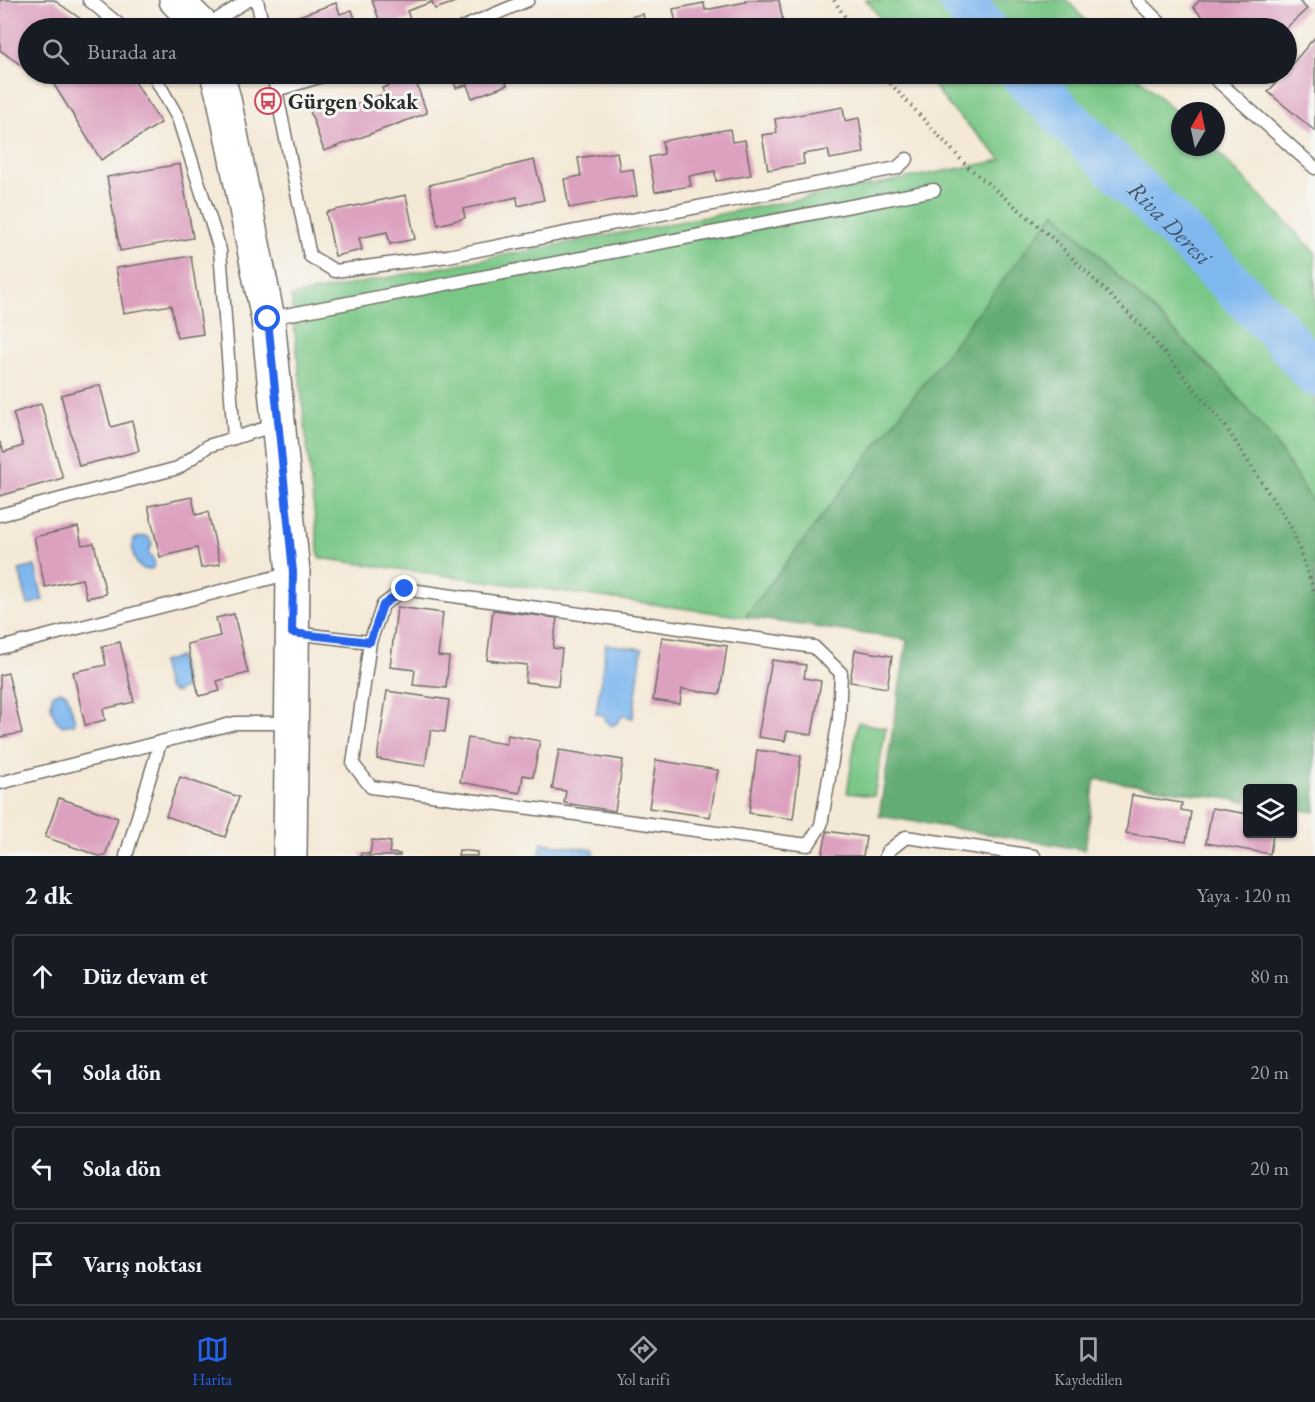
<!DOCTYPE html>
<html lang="tr">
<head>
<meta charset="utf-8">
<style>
	body { margin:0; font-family:"EB Garamond",serif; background:#20242c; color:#f1f3f6 }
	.controls { position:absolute; right:18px; bottom:18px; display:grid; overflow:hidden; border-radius:6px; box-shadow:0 2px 4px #0004 }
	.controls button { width:54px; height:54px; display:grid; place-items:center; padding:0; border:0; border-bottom:2px solid #363941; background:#171b24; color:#f1f3f6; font:30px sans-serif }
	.compass { position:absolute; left:1171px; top:102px; width:54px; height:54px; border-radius:50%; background:#171b24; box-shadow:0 2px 4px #0004; rotate:9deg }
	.stop { position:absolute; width:18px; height:18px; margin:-14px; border:4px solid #2563eb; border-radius:50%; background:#fff }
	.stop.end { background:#2563eb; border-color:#fff; box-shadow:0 2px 6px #0008 }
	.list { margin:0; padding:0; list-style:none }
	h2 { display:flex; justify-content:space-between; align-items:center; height:78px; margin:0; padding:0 24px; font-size:26px }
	h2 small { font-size:20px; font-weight:400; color:#9ea1a6 }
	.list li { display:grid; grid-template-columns:39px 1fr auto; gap:18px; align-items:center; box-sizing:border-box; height:84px; margin:0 12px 12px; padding:0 12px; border:2px solid #363941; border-radius:6px }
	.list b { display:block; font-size:22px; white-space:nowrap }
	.list em { font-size:20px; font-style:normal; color:#9ea1a6 }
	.icon { flex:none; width:33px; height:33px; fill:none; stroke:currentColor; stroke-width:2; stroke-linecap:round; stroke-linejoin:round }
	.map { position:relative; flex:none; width:1315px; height:856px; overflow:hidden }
	.search { position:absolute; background:#171b24; box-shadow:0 2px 4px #0004; left:18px; right:18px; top:18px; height:66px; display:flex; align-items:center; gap:15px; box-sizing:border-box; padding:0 21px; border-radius:33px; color:#9ea1a6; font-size:22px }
	.sheet { height:462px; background:#171b24 }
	nav { display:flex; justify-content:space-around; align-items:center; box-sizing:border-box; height:84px; border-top:2px solid #363941; background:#171b24; font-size:16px; color:#9ea1a6 }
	nav a { display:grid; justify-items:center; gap:3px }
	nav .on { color:#2563eb }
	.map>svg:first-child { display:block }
	.green { fill:#7ac787; stroke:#527959; stroke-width:1.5 }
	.forest { fill:#63ac74; stroke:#476c50; stroke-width:1.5 }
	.water { fill:#7fb7ef; stroke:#55718d; stroke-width:1.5 }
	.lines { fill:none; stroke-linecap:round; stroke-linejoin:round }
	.river { stroke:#7fb7ef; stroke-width:45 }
	.building { fill:#dda1c0 }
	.lane-casing { stroke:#716e67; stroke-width:15 }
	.secondary-casing { stroke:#716e67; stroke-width:36 }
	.path { stroke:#716e67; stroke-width:4; stroke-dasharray:1.5 4.5; stroke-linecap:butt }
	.lane { stroke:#fff; stroke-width:12 }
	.secondary { stroke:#fff; stroke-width:33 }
	.route { stroke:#2563eb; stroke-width:8 }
	.labels { text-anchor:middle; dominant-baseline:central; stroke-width:6; stroke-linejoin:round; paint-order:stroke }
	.poi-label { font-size:22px; font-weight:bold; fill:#2b2b2b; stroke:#f6f6f2; text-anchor:start }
	.water-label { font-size:24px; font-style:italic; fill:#456; stroke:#f6f6f2 }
</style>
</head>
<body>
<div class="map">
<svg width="1315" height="856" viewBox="0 0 1315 856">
	<rect width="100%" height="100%" fill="#f6f6f2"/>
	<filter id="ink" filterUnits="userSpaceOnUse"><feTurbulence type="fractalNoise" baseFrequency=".0167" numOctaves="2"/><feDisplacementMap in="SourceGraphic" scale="12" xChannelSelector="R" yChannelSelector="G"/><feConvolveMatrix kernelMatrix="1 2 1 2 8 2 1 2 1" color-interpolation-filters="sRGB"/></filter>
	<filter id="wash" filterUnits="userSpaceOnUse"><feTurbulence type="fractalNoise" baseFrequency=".008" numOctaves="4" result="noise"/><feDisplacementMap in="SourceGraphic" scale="24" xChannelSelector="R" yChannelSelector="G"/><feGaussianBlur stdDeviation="1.35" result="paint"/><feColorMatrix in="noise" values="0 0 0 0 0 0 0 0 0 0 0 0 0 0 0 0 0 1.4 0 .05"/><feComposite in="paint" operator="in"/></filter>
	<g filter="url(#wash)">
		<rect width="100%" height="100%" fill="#f4e9d7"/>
		<g class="green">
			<polygon points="866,0 1067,0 1092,28 888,28"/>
			<polygon points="924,74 1135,74 1180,116 1180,147 1213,147 1315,252 1315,506 1274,441 1221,378 1055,212 745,617 319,558 291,296 1002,160 950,107"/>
			<polygon points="858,722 886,728 874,796 847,793"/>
		</g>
		<polygon class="forest" points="1055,212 1221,378 1274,441 1315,506 1315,812 1293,809 1292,788 1248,788 1247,802 1095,779 1085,850 879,816 907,640 745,617"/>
		<g class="water">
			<path d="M 147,536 L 151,540 L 152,545 L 148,551 C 151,558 157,559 153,568 C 136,575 131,554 133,540 L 139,537 Z"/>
			<polygon points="35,566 43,600 28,605 19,570"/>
			<polygon points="606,644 642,649 633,718 622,716 618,722 612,726 606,721 604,715 596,714"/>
			<polygon points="179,657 186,687 175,693 167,688 161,662"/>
			<path d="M 60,691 L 67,694 L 75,721 L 74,724 L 63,726 C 53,721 48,704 53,694 Z"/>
			<polygon points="542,843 594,850 594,856 539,856"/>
		</g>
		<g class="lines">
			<g class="river">
				<polyline points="961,0 984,28"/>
				<path id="s1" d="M 1022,74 L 1275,327 L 1315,374"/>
			</g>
		</g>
		<g id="blocks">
			<g class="building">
				<polygon points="0,0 54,0 92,27 28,28 28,70 0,50"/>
				<polygon points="372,0 461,0 435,9 432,2 407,11 410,19 382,28"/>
				<polygon points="745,0 779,0 784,28 677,28 673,9 704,3 705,10 746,2"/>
				<polygon points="1200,0 1298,0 1307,9 1286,28 1213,28 1193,7"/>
				<polygon points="336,3 340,14 352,10 358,28 297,28 293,18"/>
				<polygon points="643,14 646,28 612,28 611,21"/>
				<polygon points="1315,37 1315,131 1268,92 1284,74 1286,74 1286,71"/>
				<polygon points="67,74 130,74 161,123 101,160 53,83"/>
				<polygon points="451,74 503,74 507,85 472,98 467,85 456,88"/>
				<polygon points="547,74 574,74 574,75 548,80"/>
				<polygon points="414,77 427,113 324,151 310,111 342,100 345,108 384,94 382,88"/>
				<polygon points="843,107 845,121 859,118 864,153 830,159 828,150 803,154 804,164 768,170 762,135 777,133 775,119"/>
				<polygon points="730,129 732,142 745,140 751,175 716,181 715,171 689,176 691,186 655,192 649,157 664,154 662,141"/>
				<polygon points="617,152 620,171 633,169 637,196 569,208 564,179 581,176 578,158"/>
				<polygon points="534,160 544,200 518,206 517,197 463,209 465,218 438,225 429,185"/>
				<polygon points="180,164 193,238 120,251 107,177"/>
				<polygon points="406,195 415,239 390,244 387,232 359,238 362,250 335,256 326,212"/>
				<polygon points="191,256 203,334 177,338 171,305 124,313 116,268"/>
				<polygon points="100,385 111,427 132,421 139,451 79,466 61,395"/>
				<polygon points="41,404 63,478 0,496 0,442 4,452 23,446 13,413"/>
				<polygon points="192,497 196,515 208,512 220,564 201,568 197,548 160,557 148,506"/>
				<polygon points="78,527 82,545 94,543 106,594 87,598 82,579 45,587 34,537"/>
				<polygon points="397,607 443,613 438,656 449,657 446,688 413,685 415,670 390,667"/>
				<polygon points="493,610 557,618 553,648 562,649 558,686 525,682 527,665 487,660"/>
				<polygon points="234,614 248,673 217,681 220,691 199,696 187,644 220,636 216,618"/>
				<polygon points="662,637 727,646 720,694 682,689 680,704 653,700"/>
				<polygon points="120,642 134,702 103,709 105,720 85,725 73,672 106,665 102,647"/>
				<polygon points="855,650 892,656 887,688 850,682"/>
				<polygon points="772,660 806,665 804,678 821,681 812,735 787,731 785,741 758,737"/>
				<polygon points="8,673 22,733 0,737 0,675"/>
				<polygon points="387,691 449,700 445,732 431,730 425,766 377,759"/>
				<polygon points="508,735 540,741 533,777 523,775 520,793 460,782 468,738 506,744"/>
				<polygon points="559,750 623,760 615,811 564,803 566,791 552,789"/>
				<polygon points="757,750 801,756 793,819 749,813"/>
				<polygon points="656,760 718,770 710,817 649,808"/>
				<polygon points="180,777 239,797 225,837 166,816"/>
				<polygon points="1132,795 1182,803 1181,810 1191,812 1186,842 1126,833"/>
				<polygon points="59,798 118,818 105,856 99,856 45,837"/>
				<polygon points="1212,808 1248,814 1248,834 1273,834 1270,854 1206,843"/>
				<polygon points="827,831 866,837 863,856 822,856"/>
				<polygon points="372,840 391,842 389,853 400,854 400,856 360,856 361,853 370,854"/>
				<polygon points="459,850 477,852 477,856 458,856"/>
			</g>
		</g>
	</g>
	<g filter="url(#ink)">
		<use href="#blocks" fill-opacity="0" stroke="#716e67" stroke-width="1.5"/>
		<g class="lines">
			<defs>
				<g id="lane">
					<polyline points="89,0 123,28"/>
					<polyline points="257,0 263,28"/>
					<polyline points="1137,0 1165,28"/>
					<polyline points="205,27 248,0"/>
					<polyline points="462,28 528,0"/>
					<polyline points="153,74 178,118 220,250 234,438"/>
					<polyline points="273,74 276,90 329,74"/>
					<polyline points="1210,74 1315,168"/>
					<polyline points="276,90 310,256 335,271 448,256 897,168 907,159"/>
					<polyline points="270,318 934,190"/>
					<polyline points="0,515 178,468 208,446 276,425"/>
					<polyline points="293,633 370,642 383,605 404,589 814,647 841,673 839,719 821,825 808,845 371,787 353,764 370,642"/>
					<polyline points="0,648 291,573"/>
					<polyline points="0,783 235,723 290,723"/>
					<polyline points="126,856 160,743"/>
					<polyline points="886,856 887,852 906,837 1034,856"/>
				</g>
				<g id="secondary">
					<polyline points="176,0 204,28"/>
					<polyline points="217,74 224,99 268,319 293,572 290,856"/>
				</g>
			</defs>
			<use href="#lane" class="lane-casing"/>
			<use href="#secondary" class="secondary-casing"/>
			<g class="path">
				<polyline points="834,0 852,28"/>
				<polyline points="883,74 889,82 967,166 1048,234 1145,330 1224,424 1292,529 1315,593"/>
			</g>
			<use href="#lane" class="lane"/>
			<use href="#secondary" class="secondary"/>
		</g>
	</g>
	<g class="lines" filter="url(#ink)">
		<polyline class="route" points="268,319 293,572 292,633 370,642 383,605 405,589"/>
	</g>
	<defs>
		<symbol id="bus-ring" viewBox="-11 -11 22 22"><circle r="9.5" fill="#f6f6f2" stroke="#d1495b" stroke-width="1.5"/><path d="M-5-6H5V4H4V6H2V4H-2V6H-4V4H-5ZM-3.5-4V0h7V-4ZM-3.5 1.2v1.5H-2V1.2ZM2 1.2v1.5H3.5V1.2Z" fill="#d1495b"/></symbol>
	</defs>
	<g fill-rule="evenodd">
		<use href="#bus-ring" x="253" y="86" width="30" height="30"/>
	</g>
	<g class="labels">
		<g class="poi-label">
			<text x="288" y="101">Gürgen Sokak</text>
		</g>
		<g class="water-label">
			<text stroke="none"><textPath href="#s1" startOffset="210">Riva Deresi</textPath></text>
		</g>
	</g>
</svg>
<div class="controls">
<button><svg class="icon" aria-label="layers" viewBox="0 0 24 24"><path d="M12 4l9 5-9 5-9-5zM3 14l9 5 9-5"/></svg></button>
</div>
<svg class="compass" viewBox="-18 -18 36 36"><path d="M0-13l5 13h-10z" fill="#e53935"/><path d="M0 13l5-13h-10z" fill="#9ea1a6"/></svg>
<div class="stop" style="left:268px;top:319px"></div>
<div class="stop end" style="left:405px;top:589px"></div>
<div class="search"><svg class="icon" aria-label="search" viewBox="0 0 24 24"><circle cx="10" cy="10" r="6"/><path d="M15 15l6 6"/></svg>Burada ara</div>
</div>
<section class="sheet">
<h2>2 dk<small>Yaya · 120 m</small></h2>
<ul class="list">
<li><svg class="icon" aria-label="ahead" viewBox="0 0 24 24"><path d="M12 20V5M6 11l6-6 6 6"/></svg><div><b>Düz devam et</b></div><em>80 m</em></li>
<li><svg class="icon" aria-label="left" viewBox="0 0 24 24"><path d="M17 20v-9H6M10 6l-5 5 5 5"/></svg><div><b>Sola dön</b></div><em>20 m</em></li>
<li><svg class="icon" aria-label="left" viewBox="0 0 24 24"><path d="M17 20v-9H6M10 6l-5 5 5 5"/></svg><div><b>Sola dön</b></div><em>20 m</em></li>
<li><svg class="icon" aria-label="arrive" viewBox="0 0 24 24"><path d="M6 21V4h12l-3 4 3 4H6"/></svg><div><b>Varış noktası</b></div></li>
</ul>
</section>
<nav>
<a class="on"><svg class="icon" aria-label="map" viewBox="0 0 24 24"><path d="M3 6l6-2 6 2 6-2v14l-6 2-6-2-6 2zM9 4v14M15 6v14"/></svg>Harita</a>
<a><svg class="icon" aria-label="directions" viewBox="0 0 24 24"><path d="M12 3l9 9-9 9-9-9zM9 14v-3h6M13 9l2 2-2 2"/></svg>Yol tarifi</a>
<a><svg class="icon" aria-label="saved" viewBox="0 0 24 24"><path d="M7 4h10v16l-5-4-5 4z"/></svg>Kaydedilen</a>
</nav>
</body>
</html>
